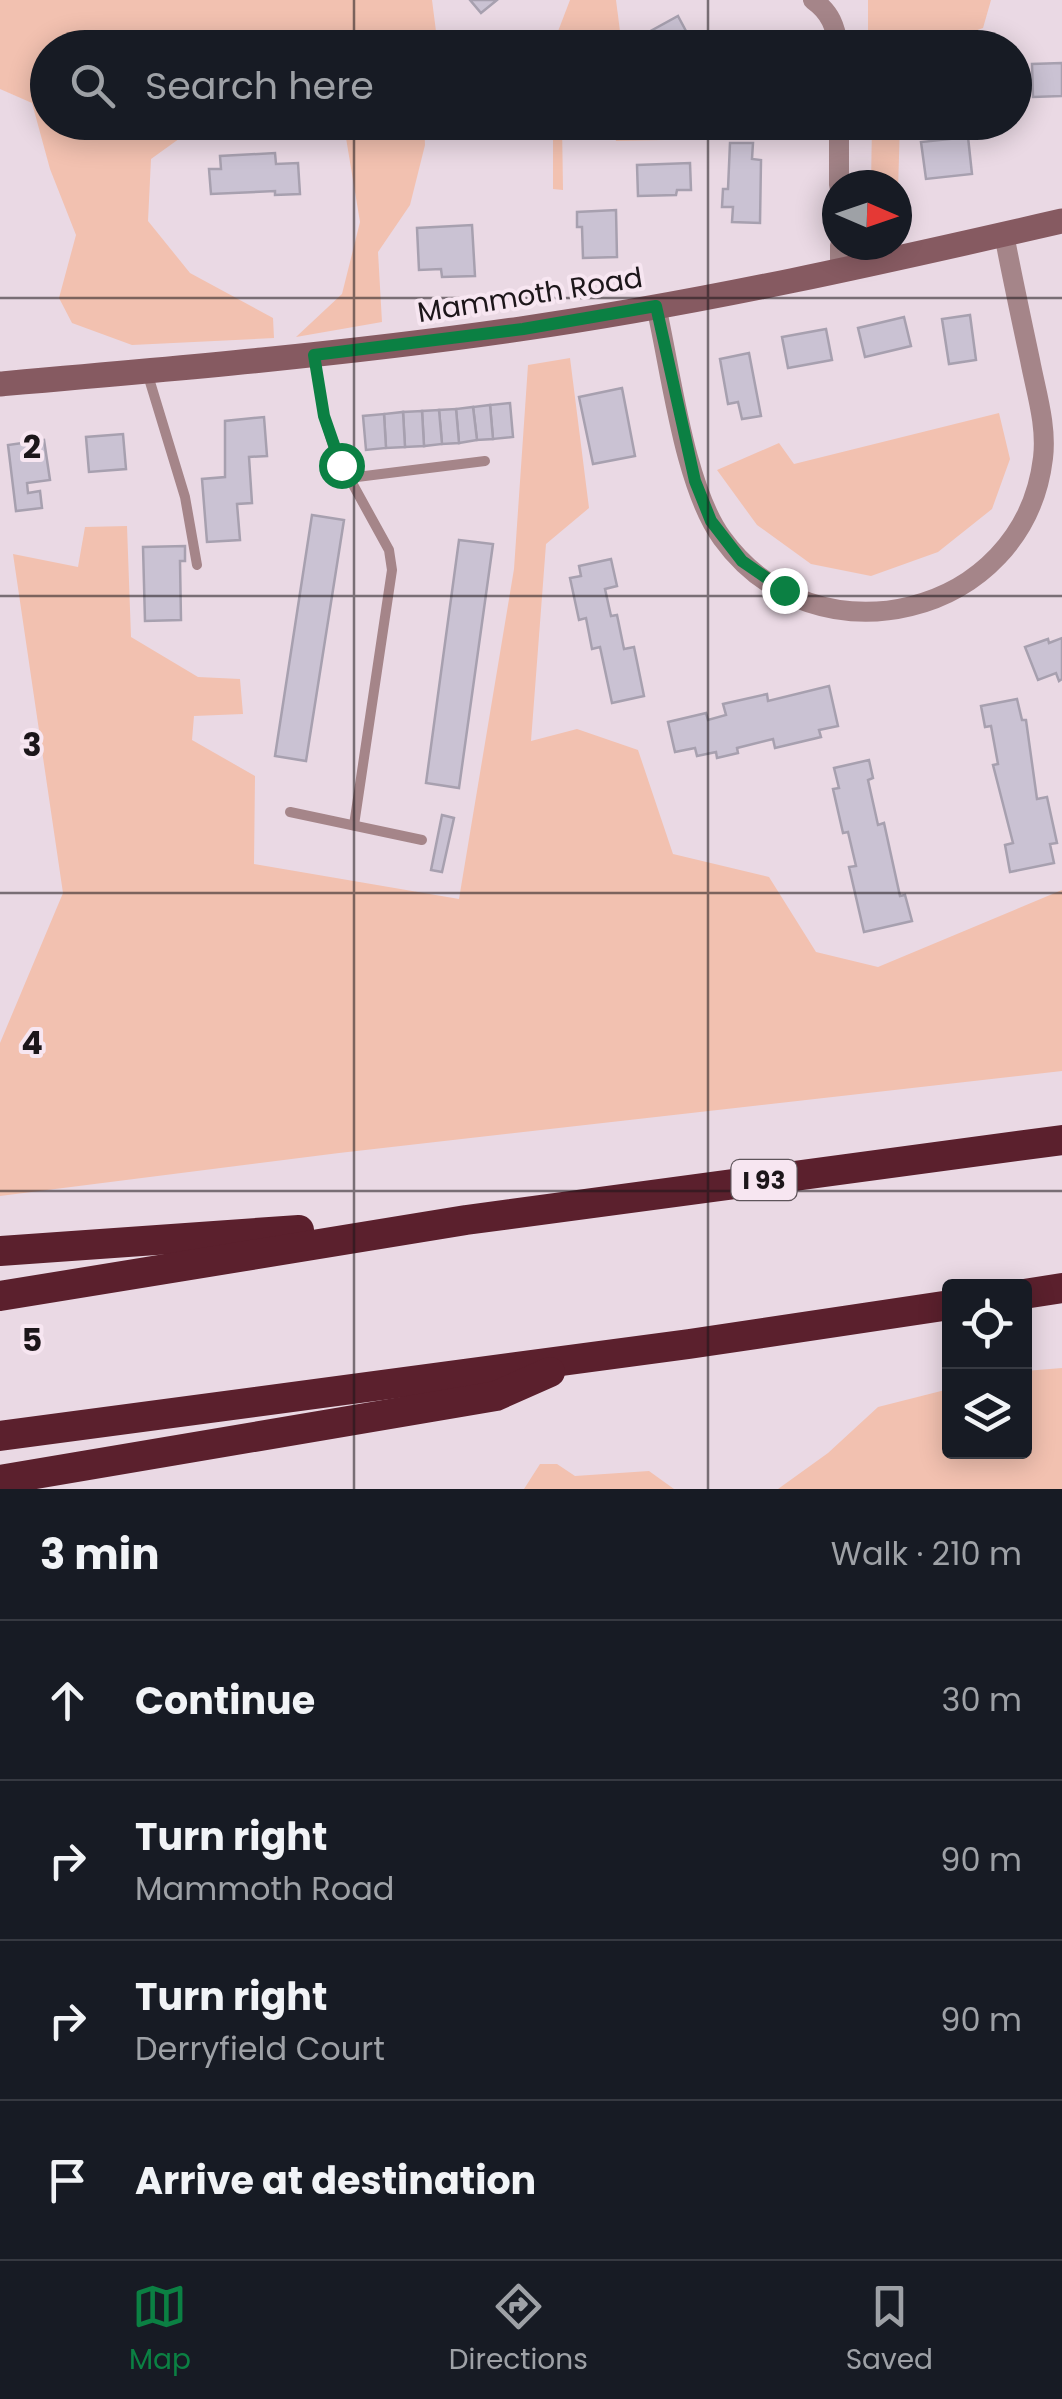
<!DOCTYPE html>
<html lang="en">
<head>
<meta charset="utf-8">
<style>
	body { margin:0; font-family:Poppins,sans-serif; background:#242831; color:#f1f3f6 }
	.controls { position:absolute; right:30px; bottom:30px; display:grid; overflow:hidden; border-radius:10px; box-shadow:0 5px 25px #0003 }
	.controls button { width:90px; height:90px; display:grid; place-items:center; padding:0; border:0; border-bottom:2px solid #363941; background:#171b24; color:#f1f3f6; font:50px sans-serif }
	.compass { position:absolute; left:822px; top:170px; width:90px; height:90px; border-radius:50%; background:#171b24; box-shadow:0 5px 25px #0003; rotate:92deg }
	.stop { position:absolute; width:30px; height:30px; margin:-22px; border:8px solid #0b8043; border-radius:50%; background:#fff }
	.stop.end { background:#0b8043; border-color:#fff; box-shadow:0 2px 10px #0008 }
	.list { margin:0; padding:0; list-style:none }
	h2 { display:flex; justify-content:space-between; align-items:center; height:130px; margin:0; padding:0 40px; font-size:42px }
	h2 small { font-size:32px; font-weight:400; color:#9ea1a6 }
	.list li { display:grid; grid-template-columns:65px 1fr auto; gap:30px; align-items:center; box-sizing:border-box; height:160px; padding:0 40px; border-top:2px solid #363941 }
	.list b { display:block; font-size:38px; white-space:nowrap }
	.list p { margin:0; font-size:32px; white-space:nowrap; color:#9ea1a6 }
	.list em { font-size:32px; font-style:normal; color:#9ea1a6 }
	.icon { flex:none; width:55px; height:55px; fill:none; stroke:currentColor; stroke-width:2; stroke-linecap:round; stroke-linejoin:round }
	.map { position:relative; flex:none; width:1062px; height:1489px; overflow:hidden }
	.search { position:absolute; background:#171b24; box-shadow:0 5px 25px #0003; left:30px; right:30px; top:30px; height:110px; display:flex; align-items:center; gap:25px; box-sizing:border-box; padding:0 35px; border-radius:55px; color:#9ea1a6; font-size:38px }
	.sheet { height:770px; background:#171b24 }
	nav { display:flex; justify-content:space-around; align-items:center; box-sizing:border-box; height:140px; border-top:2px solid #363941; background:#171b24; font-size:28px; color:#9ea1a6 }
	nav a { display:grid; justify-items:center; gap:5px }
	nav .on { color:#0b8043 }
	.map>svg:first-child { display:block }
	.green { fill:#f2c1b0 }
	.building { fill:#cac2d3; stroke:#a7a0af; stroke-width:2.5 }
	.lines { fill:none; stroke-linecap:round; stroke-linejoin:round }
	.service { stroke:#a58589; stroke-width:10 }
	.minor { stroke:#a58589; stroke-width:20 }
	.secondary { stroke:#865a61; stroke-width:25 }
	.motorway { stroke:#5b202d; stroke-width:30 }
	.route { stroke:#0b8043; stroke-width:12 }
	.grid { fill:none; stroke:#1c161a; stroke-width:2.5; stroke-opacity:0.55 }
	.labels { text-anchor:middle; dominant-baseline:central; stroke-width:8; stroke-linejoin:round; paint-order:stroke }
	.shield { fill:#f7e6f1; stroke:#5e545a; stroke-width:2.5 }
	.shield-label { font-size:25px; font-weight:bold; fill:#1c161a }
	.street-label { font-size:28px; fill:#1c161a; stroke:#f7e6f1 }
	.grid-label { font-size:32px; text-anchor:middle; font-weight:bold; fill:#1c161a; stroke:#f7e6f1; stroke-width:8; stroke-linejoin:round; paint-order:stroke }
</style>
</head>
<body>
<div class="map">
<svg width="1062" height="1489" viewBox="0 0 1062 1489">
	<rect width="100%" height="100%" fill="#ead9e4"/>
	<g class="green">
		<polygon points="0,0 432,0 438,47 48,48 48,122 201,123 151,159 148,221 190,273 273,318 274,338 132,345 72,323 59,298 76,235 50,169 32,103 0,89"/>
		<polygon points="570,0 616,0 622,47 552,47"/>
		<polygon points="868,0 991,0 983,28 947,41 946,47 868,48"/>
		<polygon points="321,123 424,123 425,145 410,205 378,252 382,322 296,337 342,294 360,222 346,138"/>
		<polygon points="553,123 562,123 563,190 553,189"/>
		<polygon points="610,123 610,122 712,123 710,126 665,140 616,141"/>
		<polygon points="872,123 900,123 897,224 897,185 871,185"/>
		<polygon points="570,358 589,508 546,544 531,741 577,729 638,750 673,854 769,877 816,952 878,967 1062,890 1062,1071 339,1153 0,1196 0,1043 63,893 13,554 78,567 85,527 127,526 131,637 198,677 240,679 243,714 194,716 192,740 255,776 254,864 459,899 514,569 528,365"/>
		<polygon points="999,413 1010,459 992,509 938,552 871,576 811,564 757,525 717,470 779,443 794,464"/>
		<polygon points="1062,1368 1062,1489 778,1489 828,1453 878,1407 949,1389 950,1452 1024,1452 1025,1371"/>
		<polygon points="540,1464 557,1464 575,1476 649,1471 674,1489 524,1489"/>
	</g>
	<g class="building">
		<polygon points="470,0 497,0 481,13"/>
		<polygon points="678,16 695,48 655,48 647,33"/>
		<polygon points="1062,63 1062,96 1033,97 1032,64"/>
		<polygon points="968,137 972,174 926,179 921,142"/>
		<polygon points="730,143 753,143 752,159 761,160 760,223 732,222 733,207 722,207 723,189 728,189"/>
		<polygon points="275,153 276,164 298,163 300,194 275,195 275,191 211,194 209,169 221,169 220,156"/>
		<polygon points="690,163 691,190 677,190 676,195 638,196 637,165"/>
		<polygon points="616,210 617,257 583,258 582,227 577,227 577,212"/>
		<polygon points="472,225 475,276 442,277 441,269 419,270 417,228"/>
		<polygon points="970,315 976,360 949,364 942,319"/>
		<polygon points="904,317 911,346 865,357 858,328"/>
		<polygon points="826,329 832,360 788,368 782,337"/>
		<polygon points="749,353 761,416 742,419 738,402 728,404 720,359"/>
		<polygon points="622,388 635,456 593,464 579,397"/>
		<polygon points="510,403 513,437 493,439 490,405"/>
		<polygon points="490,405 493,439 477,440 473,407"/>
		<polygon points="473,407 477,440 459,443 456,409"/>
		<polygon points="456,409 459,443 442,444 439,410"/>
		<polygon points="439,410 442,444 424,446 422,411"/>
		<polygon points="422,411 424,446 405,447 403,412"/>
		<polygon points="403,412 405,447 386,448 384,414"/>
		<polygon points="384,414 386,448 366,450 363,416"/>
		<polygon points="264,417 267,456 249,457 252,503 237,504 240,540 207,542 202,479 225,477 225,421"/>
		<polygon points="123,434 126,469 89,472 86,437"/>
		<polygon points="44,440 50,480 27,483 28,493 40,491 42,508 16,511 8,445"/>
		<polygon points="312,515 344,520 306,761 275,756"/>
		<polygon points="459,540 493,544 459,788 426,783"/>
		<polygon points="185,546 185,561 180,561 181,620 145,621 143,547"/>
		<polygon points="611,559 617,586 605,589 611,616 617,615 624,649 634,647 644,696 612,703 600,647 592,649 586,618 579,620 570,578 581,576 579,566"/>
		<polygon points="1062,638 1062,679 1059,681 1056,673 1038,680 1025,647 1048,639 1049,643"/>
		<polygon points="829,686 838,726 819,730 821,737 775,748 773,739 737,748 738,753 717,758 716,752 697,756 695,748 675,752 668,722 706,713 708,720 726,715 723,704 767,694 768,701"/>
		<polygon points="1017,699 1022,720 1026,720 1037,799 1047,797 1057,843 1050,844 1054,863 1010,872 1005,845 1013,843 993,765 998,764 991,726 985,727 981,706"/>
		<polygon points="869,760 873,778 868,780 878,825 884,823 900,896 905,895 912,921 864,932 849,867 856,866 848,832 843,833 833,789 839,788 834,768"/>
		<polygon points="442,815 454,818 442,872 431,870"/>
	</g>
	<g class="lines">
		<g class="service">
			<polyline points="314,356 324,416 335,452 389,550 392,570 354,825"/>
			<polyline points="147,372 185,497 197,565"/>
			<polyline points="349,478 485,461"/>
			<polyline points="290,812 422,840"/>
		</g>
		<g class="minor">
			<path d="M 813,0 C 831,13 835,26 839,48"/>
			<polyline points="839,122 839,185"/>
			<polyline points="840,245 840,269"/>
			<path d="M 656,306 C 671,371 684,486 722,538 C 815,667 1024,618 1043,458 C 1047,425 1036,392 1030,360 C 1021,318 1012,276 1004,234"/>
		</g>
		<path class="secondary" d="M 0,384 C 173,369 347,354 520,329 C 702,303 883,262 1062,221"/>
		<g class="motorway">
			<polyline points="0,1251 299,1230"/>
			<polyline points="1024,1294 1062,1288"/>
			<polyline points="0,1296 466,1220 1062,1140"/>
			<polyline points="0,1436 689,1344 950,1305"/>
			<polyline points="0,1480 496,1396 550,1372"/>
		</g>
	</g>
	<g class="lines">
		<polyline class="route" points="341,465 324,416 314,355 523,329 656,306 695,481 711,521 742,561 784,590"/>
	</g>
	<path class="grid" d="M 354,0 L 354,48M 708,0 L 708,48M 354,122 L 354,1489M 708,122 L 708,1489M 0,298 L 1062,298M 0,596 L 1062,596M 0,893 L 1062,893M 0,1191 L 1062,1191"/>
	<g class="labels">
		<rect class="shield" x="731.5" y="1160" width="65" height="40" rx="8"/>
		<g class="shield-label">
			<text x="764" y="1180">I 93</text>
		</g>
		<g class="street-label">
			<text transform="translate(530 295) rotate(-9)">Mammoth Road</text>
		</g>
	</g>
	<g class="grid-label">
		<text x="32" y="458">2</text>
		<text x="32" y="756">3</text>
		<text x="32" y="1054">4</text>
		<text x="32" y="1351">5</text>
	</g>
</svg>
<div class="controls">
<button><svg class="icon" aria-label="locate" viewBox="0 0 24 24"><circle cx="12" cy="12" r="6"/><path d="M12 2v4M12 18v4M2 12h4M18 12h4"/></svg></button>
<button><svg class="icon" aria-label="layers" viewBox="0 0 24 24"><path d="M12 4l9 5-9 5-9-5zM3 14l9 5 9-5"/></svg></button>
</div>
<svg class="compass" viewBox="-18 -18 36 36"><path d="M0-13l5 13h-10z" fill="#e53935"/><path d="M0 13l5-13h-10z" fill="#9ea1a6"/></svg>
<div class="stop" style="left:341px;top:465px"></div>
<div class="stop end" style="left:784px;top:590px"></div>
<div class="search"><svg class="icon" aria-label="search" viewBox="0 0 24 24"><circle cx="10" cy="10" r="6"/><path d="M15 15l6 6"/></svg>Search here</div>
</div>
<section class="sheet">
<h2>3 min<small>Walk · 210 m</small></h2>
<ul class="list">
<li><svg class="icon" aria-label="ahead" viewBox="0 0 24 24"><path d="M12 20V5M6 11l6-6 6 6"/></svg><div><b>Continue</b></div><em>30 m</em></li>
<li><svg class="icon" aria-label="right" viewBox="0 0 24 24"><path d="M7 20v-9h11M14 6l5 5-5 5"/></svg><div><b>Turn right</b><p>Mammoth Road</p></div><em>90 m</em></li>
<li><svg class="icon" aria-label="right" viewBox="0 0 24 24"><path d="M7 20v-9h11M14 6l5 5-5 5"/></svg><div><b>Turn right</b><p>Derryfield Court</p></div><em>90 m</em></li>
<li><svg class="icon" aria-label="arrive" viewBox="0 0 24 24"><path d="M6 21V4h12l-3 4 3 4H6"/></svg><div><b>Arrive at destination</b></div></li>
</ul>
</section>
<nav>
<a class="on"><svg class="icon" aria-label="map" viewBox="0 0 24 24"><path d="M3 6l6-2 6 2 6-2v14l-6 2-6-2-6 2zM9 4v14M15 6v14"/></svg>Map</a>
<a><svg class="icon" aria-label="directions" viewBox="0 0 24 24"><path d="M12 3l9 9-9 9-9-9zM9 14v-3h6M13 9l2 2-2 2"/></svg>Directions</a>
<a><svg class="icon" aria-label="saved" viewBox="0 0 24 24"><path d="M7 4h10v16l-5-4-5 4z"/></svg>Saved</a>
</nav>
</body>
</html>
